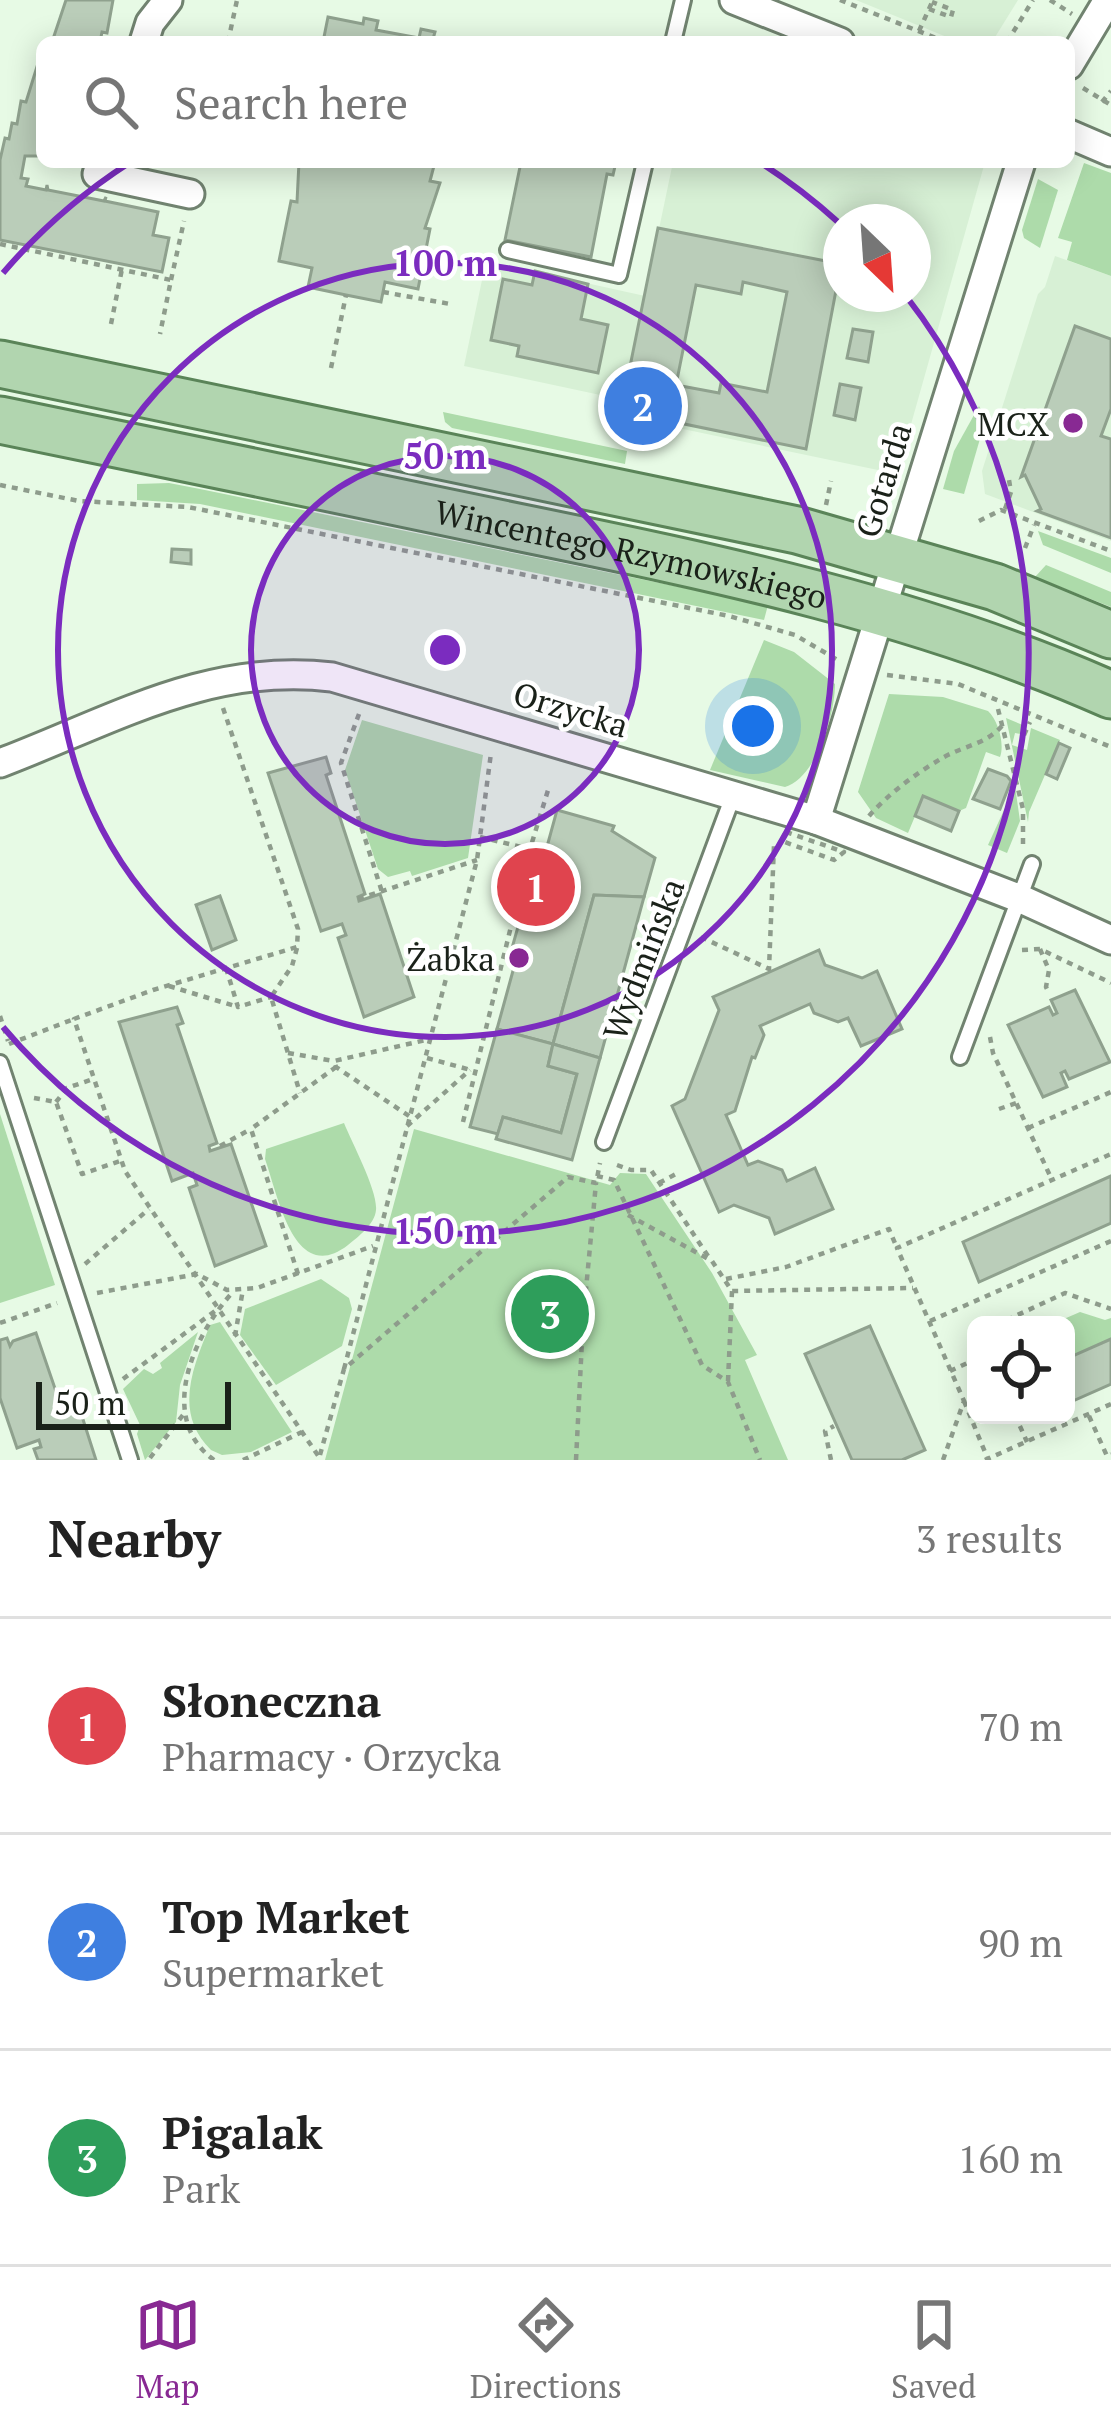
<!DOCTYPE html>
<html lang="en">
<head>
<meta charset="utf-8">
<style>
	body { margin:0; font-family:"PT Serif",serif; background:#f2f2f2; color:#222 }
	.controls { position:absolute; right:36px; bottom:36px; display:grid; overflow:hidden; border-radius:18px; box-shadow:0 6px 30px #0003 }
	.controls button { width:108px; height:108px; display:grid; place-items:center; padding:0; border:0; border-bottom:3px solid #e0e0e0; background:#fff; color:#222; font:60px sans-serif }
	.compass { position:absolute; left:823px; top:204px; width:108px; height:108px; border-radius:50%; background:#fff; box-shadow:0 6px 30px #0003; rotate:155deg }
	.scale { position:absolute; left:36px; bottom:30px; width:195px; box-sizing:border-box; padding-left:12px; border:6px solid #1a2119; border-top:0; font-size:33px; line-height:42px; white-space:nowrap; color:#1a2119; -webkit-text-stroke:9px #fff; paint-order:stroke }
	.you { position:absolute; left:753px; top:726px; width:42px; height:42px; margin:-30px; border:9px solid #fff; border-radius:50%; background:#1a73e8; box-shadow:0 0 0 18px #1a73e833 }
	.badge { display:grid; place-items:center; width:78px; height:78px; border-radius:50%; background:#882993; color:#fff; font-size:39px; font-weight:700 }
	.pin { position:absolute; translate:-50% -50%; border:6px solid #fff; box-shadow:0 3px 12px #0006 }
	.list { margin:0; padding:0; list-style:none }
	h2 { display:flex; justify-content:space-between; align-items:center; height:156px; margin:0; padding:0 48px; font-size:51px }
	h2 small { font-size:39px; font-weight:400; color:#767676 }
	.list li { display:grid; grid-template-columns:78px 1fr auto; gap:36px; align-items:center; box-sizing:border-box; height:216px; padding:0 48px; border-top:3px solid #e0e0e0 }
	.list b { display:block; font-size:45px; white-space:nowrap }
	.list p { margin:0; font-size:39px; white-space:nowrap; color:#767676 }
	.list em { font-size:39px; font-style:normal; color:#767676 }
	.icon { flex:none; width:66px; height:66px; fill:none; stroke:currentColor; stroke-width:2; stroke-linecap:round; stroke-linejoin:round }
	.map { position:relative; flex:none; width:1111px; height:1460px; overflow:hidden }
	.search { position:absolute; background:#fff; box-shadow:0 6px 30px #0003; left:36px; right:36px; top:36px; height:132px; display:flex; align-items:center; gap:30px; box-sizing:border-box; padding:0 42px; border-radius:18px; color:#767676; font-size:45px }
	.sheet { height:804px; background:#fff }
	nav { display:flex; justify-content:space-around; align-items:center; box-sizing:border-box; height:168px; border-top:3px solid #e0e0e0; background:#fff; font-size:33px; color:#767676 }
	nav a { display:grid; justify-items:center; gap:6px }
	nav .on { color:#882993 }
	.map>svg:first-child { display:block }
	.built { fill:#d7f0d5; fill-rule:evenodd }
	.green { fill:#addbaa }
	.building { fill:#bacdb9; stroke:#8fa18e; stroke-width:3; fill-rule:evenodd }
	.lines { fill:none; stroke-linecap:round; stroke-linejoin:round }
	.service-casing { stroke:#718370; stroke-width:20 }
	.minor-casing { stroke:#718370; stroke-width:33 }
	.primary-casing { stroke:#5a8458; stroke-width:51 }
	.path { stroke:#8e9c8c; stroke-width:4.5; stroke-dasharray:6 6; stroke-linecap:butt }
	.service { stroke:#fff; stroke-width:14 }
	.minor { stroke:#fff; stroke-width:27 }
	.primary { stroke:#b1d5af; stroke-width:45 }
	.ring { fill:none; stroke:#7b2cbf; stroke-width:6 }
	.poi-dot { fill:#882993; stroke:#fff; stroke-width:4.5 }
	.labels { text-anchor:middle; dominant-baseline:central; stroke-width:9; stroke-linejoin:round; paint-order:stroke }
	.poi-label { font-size:33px; fill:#1a2119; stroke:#fff; text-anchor:end }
	.street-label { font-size:33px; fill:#1a2119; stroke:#fff }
	.centre { fill:#7b2cbf; stroke:#fff; stroke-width:6 }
	.ring-label { font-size:36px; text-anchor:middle; font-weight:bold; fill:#7b2cbf; stroke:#fff; stroke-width:9; stroke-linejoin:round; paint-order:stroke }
</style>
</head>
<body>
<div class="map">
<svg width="1111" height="1460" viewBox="0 0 1111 1460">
	<rect width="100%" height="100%" fill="#e7fae5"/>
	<g class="built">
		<polygon points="856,0 1018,0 992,42 959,42"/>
		<path d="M 673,162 L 985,162 L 897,474 L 602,412 L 605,396 L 464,366 L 486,261 L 645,296 ZM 841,222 L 913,222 L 913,294 L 841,294 Z"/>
		<polygon points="1055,256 1111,276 1111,541 985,494 982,471 1038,294 1045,287"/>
	</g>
	<g class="green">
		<polygon points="1084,163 1111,173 1111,276 1067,260 1072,242 1058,238"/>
		<polygon points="1038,179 1058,190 1040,248 1024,238 1022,230"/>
		<polygon points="979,406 986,418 964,494 943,489 954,451"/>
		<polygon points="443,412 627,451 625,464 452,428 445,422"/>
		<polygon points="169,483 200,489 768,605 764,620 200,504 137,500 137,484"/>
		<polygon points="1038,531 1111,558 1111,573 1043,545"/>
		<polygon points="1046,565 1111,592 1111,607 1035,577"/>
		<path d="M 764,640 L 794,652 L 835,684 C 835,715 816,778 785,787 L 710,770 Z"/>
		<path d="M 889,694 L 943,697 L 988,711 C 998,720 1005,744 1000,757 L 986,752 L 966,808 L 959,811 L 923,797 L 908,833 L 876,818 L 858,792 Z"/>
		<polygon points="1006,718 1025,726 1021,734 1015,733 1012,745 1027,750 1031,728 1060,740 1029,812 1028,822"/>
		<polygon points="362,720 483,755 468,858 412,876 410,871 388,877 378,869 345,770"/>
		<polygon points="1015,786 1020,821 1007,853 988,845"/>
		<polygon points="0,1114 55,1285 0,1303"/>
		<path d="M 344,1123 C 352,1143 378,1191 376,1210 C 375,1224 358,1237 348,1245 C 294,1287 278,1195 265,1159 L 266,1149 Z"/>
		<polygon points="414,1129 610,1185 620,1173 646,1174 712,1273 757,1355 745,1360 788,1460 325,1460"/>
		<polygon points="321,1279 349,1298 352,1309 342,1346 276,1385 240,1335 245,1309"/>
		<polygon points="1080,1312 1105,1320 1111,1318 1111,1339 1066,1359 1066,1325 1050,1325"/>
		<path d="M 220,1322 L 292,1432 L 251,1452 L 222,1455 L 211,1450 C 173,1413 193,1367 210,1325 Z"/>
		<polygon points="198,1332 180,1385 176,1422 145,1460 137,1434 140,1425 123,1389 144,1369 153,1374 162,1368 160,1363"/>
	</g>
	<g class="building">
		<polygon points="66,0 113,0 107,33 102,32 100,42 52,42"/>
		<polygon points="328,17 363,24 364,18 378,21 376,30 419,38 421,29 435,32 433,39 451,42 323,42"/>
		<polygon points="40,57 42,156 25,156 21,178 28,179 26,186 46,190 47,185 48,190 104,201 106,197 105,201 158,212 153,235 169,238 162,272 0,240 0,160 5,138 9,139 12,123 17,124 21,101 26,102"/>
		<polygon points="299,162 435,162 430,181 440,183 425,228 430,229 418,289 385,282 381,302 346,295 308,287 312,268 279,261 291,201 297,202"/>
		<polygon points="521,162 616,162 613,175 607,174 591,257 505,240"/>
		<path d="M 658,228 L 841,264 L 806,449 L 621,411 ZM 743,282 L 787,292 L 767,392 L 721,383 L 719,393 L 676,385 L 696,285 L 741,294 Z"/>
		<polygon points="535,271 588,284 581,319 608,325 598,373 517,356 519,346 491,340 503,279 532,285"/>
		<polygon points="1075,326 1111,339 1111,409 1101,436 1111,439 1111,538 1037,511 1041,509 1025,475 1021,477"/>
		<polygon points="853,329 873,332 868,362 847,358"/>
		<polygon points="840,384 861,388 855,420 834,415"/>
		<polygon points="172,549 191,550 191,564 171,562"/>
		<polygon points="1059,743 1070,748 1057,779 1046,774"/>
		<polygon points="326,757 331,773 326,775 365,894 358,897 359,901 380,894 414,997 364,1017 338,938 346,935 342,924 321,931 268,773"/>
		<polygon points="988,769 1007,776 1011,781 1000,809 973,799"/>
		<polygon points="923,796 959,811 951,831 915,816"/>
		<polygon points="557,810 614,826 612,831 655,858 644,897 594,895 553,1044 497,1029 519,949 512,948 536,863 542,865"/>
		<polygon points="594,895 644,897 600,1058 553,1044"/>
		<polygon points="220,896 236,940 212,950 196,905"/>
		<polygon points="819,950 825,965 862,978 877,971 902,1029 861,1046 848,1018 838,1022 814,1013 810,1004 760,1026 764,1035 755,1058 752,1057 735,1111 726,1115 748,1165 758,1161 782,1170 787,1181 815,1168 833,1209 775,1234 769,1218 734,1205 719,1212 672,1106 685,1099 719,1010 713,997"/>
		<polygon points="1075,990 1110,1062 1069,1079 1065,1071 1061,1073 1067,1087 1043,1097 1008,1025 1049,1007 1053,1015 1057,1013 1051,1000"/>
		<polygon points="177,1007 183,1023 177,1025 217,1143 209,1146 210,1151 231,1144 266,1246 215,1266 189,1188 197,1185 193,1173 172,1181 119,1022"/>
		<polygon points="497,1029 553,1044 548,1066 577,1074 561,1133 503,1117 498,1134 470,1127"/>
		<polygon points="553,1044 600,1058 572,1160 496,1139 503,1117 561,1133 577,1074 548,1066"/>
		<polygon points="1111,1176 1111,1223 979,1282 963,1242"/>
		<polygon points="870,1326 925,1450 902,1460 852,1460 805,1354"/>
		<polygon points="36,1333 61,1406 55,1408 57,1414 79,1407 96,1460 38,1460 34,1449 41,1447 39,1440 17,1448 0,1398 0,1340 7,1338 10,1346 13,1341"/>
		<polygon points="1111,1339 1111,1384 1066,1404 1066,1359"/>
	</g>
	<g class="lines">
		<defs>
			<g id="service">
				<polyline points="673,42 683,0"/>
				<polyline points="508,250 619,275 645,162"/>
				<polyline points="960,1057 1032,864"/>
				<polyline points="0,1063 130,1460"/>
				<polyline points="604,1142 733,796"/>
			</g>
			<g id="minor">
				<polyline points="734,0 840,42"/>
				<polyline points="144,42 150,23 168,0"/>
				<polyline points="1069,65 1108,0"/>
				<polyline points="1069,134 1111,152"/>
				<polyline points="101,162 97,174 190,194"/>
				<path d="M 0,763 C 111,721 209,662 332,677 L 816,820 L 1021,899 L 1111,940"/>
				<polyline points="816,820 1021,162"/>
			</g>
			<g id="primary">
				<polyline points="0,364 797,530 995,587 1111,635"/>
				<path id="s1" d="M 0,420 C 172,455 345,491 517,527 C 718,568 923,611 1111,695"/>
			</g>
		</defs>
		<use href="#service" class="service-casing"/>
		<use href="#minor" class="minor-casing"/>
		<use href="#primary" class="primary-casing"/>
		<g class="path">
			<polyline points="840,0 946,42"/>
			<polyline points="1050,0 1072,14"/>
			<polyline points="929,9 951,17 953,10 932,2"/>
			<polyline points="919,31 933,0"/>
			<polyline points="228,42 237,0"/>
			<polyline points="1007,42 1033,0"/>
			<polyline points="1083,88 1111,105"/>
			<polyline points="1102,102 1111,91"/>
			<polyline points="0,244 171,280 160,334"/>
			<polyline points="171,280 184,221"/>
			<polyline points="383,292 450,304"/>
			<polyline points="111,324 122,269"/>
			<polyline points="331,368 346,295"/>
			<polyline points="0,485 79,501 188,507 729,616 795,635 841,662"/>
			<polyline points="826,505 831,481"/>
			<polyline points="1005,509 1011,492 1009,480"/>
			<polyline points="979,521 1001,510 1111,551"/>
			<polyline points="1025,548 1034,525"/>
			<polyline points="887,675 958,684 1111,747"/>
			<polyline points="223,708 298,929 297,947 153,990 74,1019 125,1171 319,1457"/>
			<polyline points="998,709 1023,809 1023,845"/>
			<polyline points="359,714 341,763 382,892"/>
			<polyline points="1024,735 1030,722"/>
			<path d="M 869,816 C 889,793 918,772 944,757 C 964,746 986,744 1002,726"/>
			<polygon points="786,832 844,852 834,860 782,841"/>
			<polyline points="480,837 542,852"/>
			<polyline points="358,899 477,860"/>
			<polyline points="701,937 769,969 774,845"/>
			<polyline points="297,948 292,966 271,997 300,1093"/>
			<polyline points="1040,949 1049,970 1046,987 1049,993"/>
			<polyline points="1022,950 1040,949 1111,983"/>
			<polyline points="226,968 238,1007 271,997"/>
			<polyline points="169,986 238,1007"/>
			<polyline points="0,1016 8,1041"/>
			<polyline points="990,1037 993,1053 1052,1180"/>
			<polyline points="9,1044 74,1019"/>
			<polyline points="288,1053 334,1061"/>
			<polyline points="427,1058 471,1070"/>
			<polyline points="34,1098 56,1102 82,1174 120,1161"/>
			<polyline points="56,1102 67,1088 93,1079"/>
			<polyline points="999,1109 1016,1103"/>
			<polyline points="409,1116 336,1067 334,1061 430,1039"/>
			<polyline points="463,1122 530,849 549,787"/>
			<polyline points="407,1126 470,1070"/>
			<polyline points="1028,1128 1111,1092"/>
			<polyline points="220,1146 251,1129"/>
			<polyline points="617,1165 631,1170 651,1170 708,1256"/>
			<polyline points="597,1176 614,1180 702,1365 728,1382 760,1460"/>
			<polyline points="659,1183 676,1174"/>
			<polyline points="628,1215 712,1261 732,1291 913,1288"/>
			<polyline points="85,1264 149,1209"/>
			<polyline points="298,1274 251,1129 336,1067"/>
			<polyline points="726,1279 786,1267 889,1229 897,1248"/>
			<polyline points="97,1293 197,1274 227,1290 257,1288 373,1246"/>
			<polyline points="930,1321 1111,1241"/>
			<polyline points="0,1323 57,1303"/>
			<polyline points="996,1325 1065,1293 1111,1309"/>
			<polyline points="235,1336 243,1289"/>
			<polyline points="344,1369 477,860 491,753"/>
			<polyline points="950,1371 976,1359"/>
			<polyline points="123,1379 215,1311"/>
			<polyline points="728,1381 732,1291"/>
			<polyline points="964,1401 987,1457"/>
			<polyline points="1015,1415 1027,1442"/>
			<polyline points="1089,1416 1107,1456 1111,1454"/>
			<polyline points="320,1455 344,1369 568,1177 596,1183 600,1163"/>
			<polyline points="150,1458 183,1415"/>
			<path d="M 214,1460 C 156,1418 194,1334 233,1292"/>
			<polyline points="243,1460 302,1432"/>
			<polyline points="576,1460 583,1321 596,1183"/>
			<polyline points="831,1460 825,1431 834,1426"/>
			<polyline points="943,1460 964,1401 897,1248 1111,1154"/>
			<polyline points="985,1460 1111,1404"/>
		</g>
		<use href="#service" class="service"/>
		<use href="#minor" class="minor"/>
		<use href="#primary" class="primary"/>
	</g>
	<circle cx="445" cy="650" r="194" fill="#7b2cbf" fill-opacity=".12"/>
	<g class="ring">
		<circle cx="445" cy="650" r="194"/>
		<circle cx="445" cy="650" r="387"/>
		<path d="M3 273A581 581 0 0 1 129 163M761 163A581 581 0 0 1 838 222M906 296A581 581 0 0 1 3 1027"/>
	</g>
	<g class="poi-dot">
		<circle cx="1073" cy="423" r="12"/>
		<circle cx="519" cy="958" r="12"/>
	</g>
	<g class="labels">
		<g class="poi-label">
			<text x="1049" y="423">MCX</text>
			<text x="495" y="958">Żabka</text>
		</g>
		<g class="street-label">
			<text transform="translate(883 480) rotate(-73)">Gotarda</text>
			<text stroke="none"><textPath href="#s1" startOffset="645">Wincentego Rzymowskiego</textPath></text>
			<text transform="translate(571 709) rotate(17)">Orzycka</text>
			<text transform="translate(643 959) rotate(-69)">Wydmińska</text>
		</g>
	</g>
	<circle cx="445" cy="650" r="18" class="centre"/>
	<g class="ring-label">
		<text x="445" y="276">100 m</text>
		<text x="445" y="469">50 m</text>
		<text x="445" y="1244">150 m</text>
	</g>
</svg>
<div class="controls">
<button><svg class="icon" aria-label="locate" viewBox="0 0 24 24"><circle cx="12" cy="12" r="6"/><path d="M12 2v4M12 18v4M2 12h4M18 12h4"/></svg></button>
</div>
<svg class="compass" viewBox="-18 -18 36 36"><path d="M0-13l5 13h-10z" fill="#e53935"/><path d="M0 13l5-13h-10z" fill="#767676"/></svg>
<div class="scale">50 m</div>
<div class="you"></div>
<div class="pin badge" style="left:536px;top:887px;background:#e0444e">1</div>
<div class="pin badge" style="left:643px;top:406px;background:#3f7fe0">2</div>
<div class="pin badge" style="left:550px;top:1314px;background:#2e9e5b">3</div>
<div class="search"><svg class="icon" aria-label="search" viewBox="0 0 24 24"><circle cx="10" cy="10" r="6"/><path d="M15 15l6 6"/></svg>Search here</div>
</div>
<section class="sheet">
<h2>Nearby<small>3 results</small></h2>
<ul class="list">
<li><span class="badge" style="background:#e0444e">1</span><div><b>Słoneczna</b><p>Pharmacy · Orzycka</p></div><em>70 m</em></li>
<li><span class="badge" style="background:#3f7fe0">2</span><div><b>Top Market</b><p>Supermarket</p></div><em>90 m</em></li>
<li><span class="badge" style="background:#2e9e5b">3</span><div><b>Pigalak</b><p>Park</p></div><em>160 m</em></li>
</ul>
</section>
<nav>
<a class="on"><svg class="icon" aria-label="map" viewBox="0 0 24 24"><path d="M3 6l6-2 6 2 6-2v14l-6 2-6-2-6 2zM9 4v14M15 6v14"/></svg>Map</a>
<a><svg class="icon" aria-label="directions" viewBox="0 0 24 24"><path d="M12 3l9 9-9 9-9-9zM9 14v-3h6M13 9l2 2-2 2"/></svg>Directions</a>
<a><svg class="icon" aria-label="saved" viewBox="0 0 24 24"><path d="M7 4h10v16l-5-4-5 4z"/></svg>Saved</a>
</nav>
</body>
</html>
